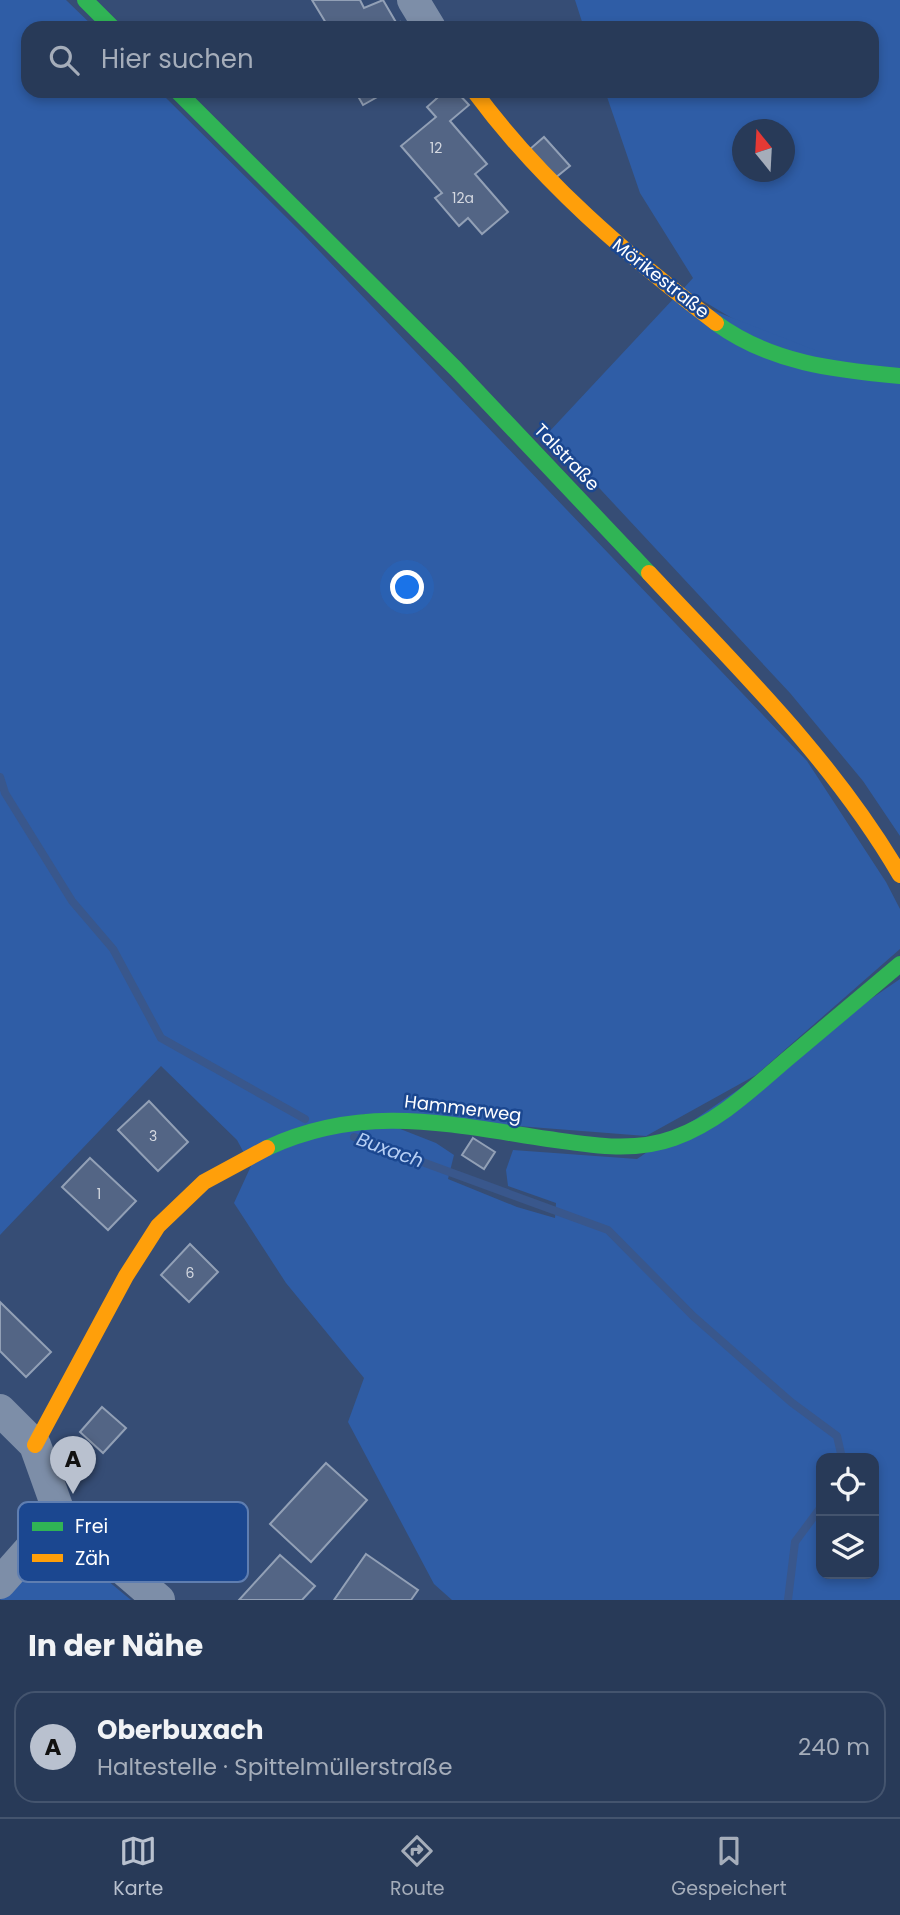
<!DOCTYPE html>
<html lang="de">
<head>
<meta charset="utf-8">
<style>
	body { margin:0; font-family:Poppins,sans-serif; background:#30415e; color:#f1f3f6 }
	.controls { position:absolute; right:21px; bottom:21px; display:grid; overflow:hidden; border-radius:14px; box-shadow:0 4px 10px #0003 }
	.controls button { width:63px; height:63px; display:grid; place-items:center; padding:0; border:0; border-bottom:2px solid #44546e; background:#283a58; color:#f1f3f6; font:35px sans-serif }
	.compass { position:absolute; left:732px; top:119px; width:63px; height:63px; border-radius:50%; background:#283a58; box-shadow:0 4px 10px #0003; rotate:342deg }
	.you { position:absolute; left:408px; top:588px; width:24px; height:24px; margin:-18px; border:5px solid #fff; border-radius:50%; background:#1a73e8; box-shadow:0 0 0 10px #1a73e833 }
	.badge { display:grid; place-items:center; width:46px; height:46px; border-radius:50%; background:#b9c1cf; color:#111; font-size:23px; font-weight:700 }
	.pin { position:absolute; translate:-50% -58px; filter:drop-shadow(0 2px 4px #0008) }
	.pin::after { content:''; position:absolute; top:37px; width:24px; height:21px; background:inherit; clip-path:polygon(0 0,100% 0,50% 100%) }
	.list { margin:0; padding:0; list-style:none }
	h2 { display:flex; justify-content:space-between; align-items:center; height:91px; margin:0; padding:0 28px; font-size:30px }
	h2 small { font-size:23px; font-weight:400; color:#a5adba }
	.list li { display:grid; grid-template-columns:46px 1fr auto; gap:21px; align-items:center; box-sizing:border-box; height:112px; margin:0 14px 14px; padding:0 14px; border:2px solid #44546e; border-radius:21px }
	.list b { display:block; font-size:26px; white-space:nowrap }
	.list p { margin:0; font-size:23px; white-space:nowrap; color:#a5adba }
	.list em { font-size:23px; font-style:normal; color:#a5adba }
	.icon { flex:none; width:38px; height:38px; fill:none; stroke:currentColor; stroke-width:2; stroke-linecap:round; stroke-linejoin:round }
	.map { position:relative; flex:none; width:900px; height:1600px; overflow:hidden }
	.search { position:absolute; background:#283a58; box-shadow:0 4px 10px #0003; left:21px; right:21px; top:21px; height:77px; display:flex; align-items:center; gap:18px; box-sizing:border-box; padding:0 24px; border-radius:21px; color:#a5adba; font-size:26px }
	.sheet { height:217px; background:#283a58 }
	nav { display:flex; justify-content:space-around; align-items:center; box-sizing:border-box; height:98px; border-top:2px solid #44546e; background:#283a58; font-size:19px; color:#a5adba }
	nav a { display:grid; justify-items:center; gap:4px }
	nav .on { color:#b9c1cf }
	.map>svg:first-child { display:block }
	.green { fill:#2f5da6; fill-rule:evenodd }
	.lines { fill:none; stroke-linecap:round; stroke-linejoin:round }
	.stream { stroke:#39578c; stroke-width:8 }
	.building { fill:#536585; stroke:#92a0b6; stroke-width:2 }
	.street { stroke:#7d8ea8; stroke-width:32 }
	.fast { stroke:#30b455; stroke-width:16 }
	.slow { stroke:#ff9f0a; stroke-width:16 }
	.labels { text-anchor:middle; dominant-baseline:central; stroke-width:5; stroke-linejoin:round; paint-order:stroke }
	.number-label { font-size:14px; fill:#d4d8e0 }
	.street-label { font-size:18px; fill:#fff; stroke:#1b4790 }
	.water-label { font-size:19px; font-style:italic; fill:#b6cff5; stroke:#1b4790 }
	.key { fill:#1b4790; stroke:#5f7eb1; stroke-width:2 }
	.key-label { font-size:19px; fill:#fff }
</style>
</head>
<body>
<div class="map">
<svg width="900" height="1600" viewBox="0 0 900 1600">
	<rect width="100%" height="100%" fill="#364d75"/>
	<g class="green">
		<path d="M 0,0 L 66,0 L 95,28 L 28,28 L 28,91 L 159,91 L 303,234 L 807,761 L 886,882 L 900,909 L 900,949 L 756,1075 L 646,1136 L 362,1114 L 436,1143 L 454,1155 L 448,1179 L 517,1207 L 555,1218 L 556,1203 L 508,1186 L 506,1170 L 513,1150 L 637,1159 L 900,979 L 900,1600 L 452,1600 L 434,1584 L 348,1422 L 364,1378 L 286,1283 L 234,1203 L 251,1166 L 237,1140 L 161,1066 L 0,1235 ZM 821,1458 L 874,1458 L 874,1574 L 821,1574 Z"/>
		<path d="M 575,0 L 900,0 L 900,370 L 794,355 L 683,289 L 693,278 L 640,193 L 605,91 L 872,91 L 872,28 L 584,28 ZM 743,130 L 785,130 L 785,172 L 743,172 Z"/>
		<polygon points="676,296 900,383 900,836 863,781 790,693 548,433"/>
		<polygon points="55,1537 131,1600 0,1600"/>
	</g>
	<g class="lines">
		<g class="stream">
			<polyline points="0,777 5,793 72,901 113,949 161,1038 305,1119"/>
			<polyline points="354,1137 608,1230 693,1316 791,1402 837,1436 842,1458"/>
			<polyline points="788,1600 795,1542 821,1507"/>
		</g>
	</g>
	<g class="building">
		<polygon points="312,0 360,0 364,8 383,0 397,24 400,22 404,28 329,28"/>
		<polygon points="355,91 388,91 363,105"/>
		<polygon points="445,91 456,91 469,105 450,121 487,164 475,174 508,212 482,234 468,218 459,226 435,198 442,193 401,146 436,117 427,107"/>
		<polygon points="544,137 570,166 555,178 530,149"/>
		<polygon points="149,1101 188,1142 158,1171 118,1130"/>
		<polygon points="473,1138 495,1152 484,1169 462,1155"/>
		<polygon points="90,1158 136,1201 108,1230 62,1187"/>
		<polygon points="190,1244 218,1272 189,1302 161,1275"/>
		<polygon points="0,1302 51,1352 26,1377 0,1351"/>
		<polygon points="102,1407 126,1428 103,1453 80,1432"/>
		<polygon points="326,1463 367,1500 311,1562 270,1524"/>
		<polygon points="366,1554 418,1590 411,1600 334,1600"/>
		<polygon points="280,1555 315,1586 302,1600 239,1600"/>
	</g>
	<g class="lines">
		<g class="street">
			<polyline points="413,0 430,28"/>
			<polyline points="0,1410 35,1445 60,1515 159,1600"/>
			<polyline points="0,1583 60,1515"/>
		</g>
		<g class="fast">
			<polyline points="85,0 113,28"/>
			<polyline points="177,91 456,369 649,573"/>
			<path d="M 716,323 C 771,363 834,370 900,376"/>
			<path d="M 267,1148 C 364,1103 448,1124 548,1139 C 590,1145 633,1153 674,1138 C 718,1122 751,1090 786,1060 C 824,1028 862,996 900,964"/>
		</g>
		<g class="slow">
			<path d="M 474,91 C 541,182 627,255 716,323"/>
			<path d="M 649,573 C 739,669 833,760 900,875"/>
			<polyline points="35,1445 126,1276 158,1226 204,1182 267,1148"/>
		</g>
	</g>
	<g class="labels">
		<g class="number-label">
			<text x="436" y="148">12</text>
			<text x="463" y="198">12a</text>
			<text x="153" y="1136">3</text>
			<text x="99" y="1194">1</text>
			<text x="190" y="1273">6</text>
		</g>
		<g class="street-label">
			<text transform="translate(661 278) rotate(38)">Mörikestraße</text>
			<text transform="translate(567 457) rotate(46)">Talstraße</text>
			<text transform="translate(463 1108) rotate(7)">Hammerweg</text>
		</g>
		<g class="water-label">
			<text transform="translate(390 1150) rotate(20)">Buxach</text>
		</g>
	</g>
	<rect x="18" y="1502" width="230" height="80" rx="10" class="key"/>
	<rect x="32" y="1522" width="31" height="9" fill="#30b455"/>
	<rect x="32" y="1554" width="31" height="8" fill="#ff9f0a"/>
	<g class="key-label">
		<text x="75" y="1533">Frei</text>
		<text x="75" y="1565">Zäh</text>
	</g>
</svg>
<div class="controls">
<button><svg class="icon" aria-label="locate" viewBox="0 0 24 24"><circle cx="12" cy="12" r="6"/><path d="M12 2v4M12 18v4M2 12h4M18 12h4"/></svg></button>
<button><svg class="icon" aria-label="layers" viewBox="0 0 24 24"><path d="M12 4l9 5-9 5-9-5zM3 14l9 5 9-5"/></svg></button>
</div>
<svg class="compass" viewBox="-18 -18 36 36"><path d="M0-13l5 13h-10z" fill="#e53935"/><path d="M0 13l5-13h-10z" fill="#a5adba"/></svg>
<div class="you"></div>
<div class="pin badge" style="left:73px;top:1494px">A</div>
<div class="search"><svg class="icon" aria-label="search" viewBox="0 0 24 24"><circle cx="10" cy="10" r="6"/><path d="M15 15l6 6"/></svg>Hier suchen</div>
</div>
<section class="sheet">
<h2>In der Nähe<small></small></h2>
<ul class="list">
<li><span class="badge">A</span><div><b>Oberbuxach</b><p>Haltestelle · Spittelmüllerstraße</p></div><em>240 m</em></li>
</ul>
</section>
<nav>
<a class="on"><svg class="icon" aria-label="map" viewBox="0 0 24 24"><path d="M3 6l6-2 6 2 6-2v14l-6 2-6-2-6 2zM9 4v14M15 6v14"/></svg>Karte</a>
<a><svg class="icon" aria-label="directions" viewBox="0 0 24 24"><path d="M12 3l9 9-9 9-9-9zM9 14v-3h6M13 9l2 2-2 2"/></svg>Route</a>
<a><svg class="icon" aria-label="saved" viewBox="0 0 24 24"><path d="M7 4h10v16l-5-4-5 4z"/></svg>Gespeichert</a>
</nav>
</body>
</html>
